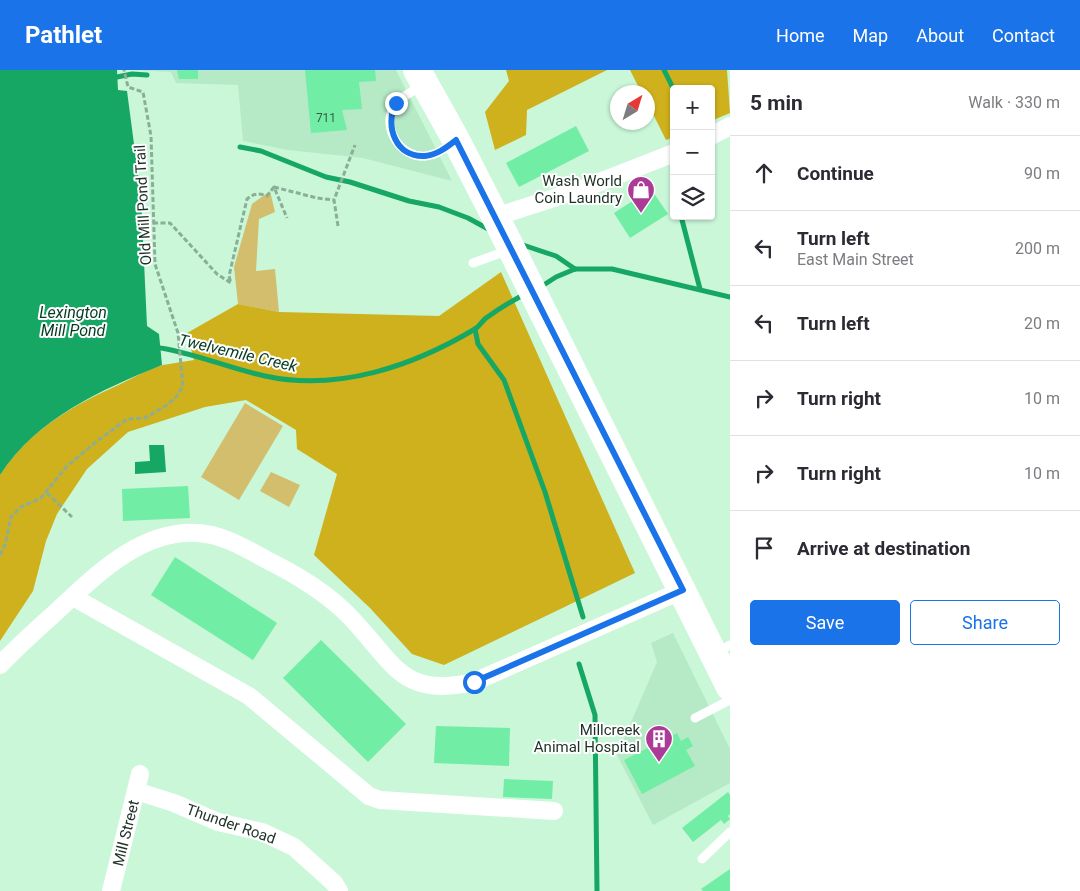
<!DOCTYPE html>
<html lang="en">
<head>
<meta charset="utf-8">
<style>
	body { margin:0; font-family:Roboto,sans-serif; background:#f7f7f7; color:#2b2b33 }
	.controls { position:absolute; right:15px; top:15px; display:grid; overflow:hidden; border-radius:5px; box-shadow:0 1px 4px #0004 }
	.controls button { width:45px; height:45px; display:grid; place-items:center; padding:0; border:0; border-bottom:1px solid #e1e1e2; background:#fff; color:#2b2b33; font:25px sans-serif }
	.compass { position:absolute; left:610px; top:15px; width:45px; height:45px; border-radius:50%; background:#fff; box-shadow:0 1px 4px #0004; rotate:38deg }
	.stop { position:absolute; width:15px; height:15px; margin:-11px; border:4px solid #1a73e8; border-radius:50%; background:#fff }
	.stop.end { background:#1a73e8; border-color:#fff; box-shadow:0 1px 5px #0008 }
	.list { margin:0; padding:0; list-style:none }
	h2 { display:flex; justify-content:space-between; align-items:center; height:65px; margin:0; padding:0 20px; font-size:21px }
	h2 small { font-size:16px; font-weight:400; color:#7c7c81 }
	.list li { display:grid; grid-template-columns:32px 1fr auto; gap:15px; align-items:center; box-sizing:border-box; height:75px; padding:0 20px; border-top:1px solid #e1e1e2 }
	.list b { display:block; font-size:19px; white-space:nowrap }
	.list p { margin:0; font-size:16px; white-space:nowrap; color:#7c7c81 }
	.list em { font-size:16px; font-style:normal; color:#7c7c81 }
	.actions { display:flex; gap:10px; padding:15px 20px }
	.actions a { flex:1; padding:11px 0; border:1px solid #1a73e8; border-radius:5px; text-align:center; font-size:18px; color:#1a73e8 }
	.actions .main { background:#1a73e8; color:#fff }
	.icon { flex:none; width:28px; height:28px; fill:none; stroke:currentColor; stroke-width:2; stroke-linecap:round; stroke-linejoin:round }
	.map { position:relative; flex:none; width:730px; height:821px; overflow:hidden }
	header { display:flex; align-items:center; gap:30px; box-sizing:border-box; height:70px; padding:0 25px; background:#1a73e8; color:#fff }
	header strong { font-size:24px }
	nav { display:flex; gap:28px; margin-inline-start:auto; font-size:18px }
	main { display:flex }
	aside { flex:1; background:#fff }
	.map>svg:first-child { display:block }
	.built { fill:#b6eac7 }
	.green { fill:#d2be6d }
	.forest { fill:#cfb01d }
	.water { fill:#16a764 }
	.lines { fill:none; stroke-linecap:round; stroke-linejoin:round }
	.stream { stroke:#16a764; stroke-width:5 }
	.building { fill:#71eda5 }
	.path { stroke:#8bae97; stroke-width:3; stroke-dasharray:5 2.5; stroke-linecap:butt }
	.service { stroke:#fff; stroke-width:9 }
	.minor { stroke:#fff; stroke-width:18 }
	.primary { stroke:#fff; stroke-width:28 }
	.route { stroke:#1a73e8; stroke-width:6 }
	.labels { text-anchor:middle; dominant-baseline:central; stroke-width:4; stroke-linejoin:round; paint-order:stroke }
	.number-label { font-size:12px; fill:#335f45 }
	.poi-label { font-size:15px; fill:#1e3025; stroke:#fff; text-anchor:end }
	.street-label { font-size:15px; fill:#1e3025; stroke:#fff }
	.water-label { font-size:16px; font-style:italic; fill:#053c21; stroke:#fff }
</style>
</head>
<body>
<header>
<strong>Pathlet</strong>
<nav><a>Home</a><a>Map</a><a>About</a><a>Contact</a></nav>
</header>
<main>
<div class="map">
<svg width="730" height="821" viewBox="0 0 730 821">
	<rect width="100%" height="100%" fill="#c9f7d8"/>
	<g class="built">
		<polygon points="131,0 396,0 452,111 363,88 288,80 243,71 238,15 176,13 171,2"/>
		<polygon points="673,563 730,679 730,713 653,755 617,685 657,592 651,573"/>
	</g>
	<g class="green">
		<polygon points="270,121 275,142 259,149 256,201 275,199 279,242 238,234 234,197 252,134"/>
		<polygon points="245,333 283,356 239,430 201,407"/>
		<polygon points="271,402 300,415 289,437 260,421"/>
	</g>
	<g class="forest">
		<polygon points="506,0 607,0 527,40 526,65 495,80 485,42 509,11"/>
		<polygon points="630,0 727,0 730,43 711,51 711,19 674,19 674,67 666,70 648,34 648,22 641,22"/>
		<path d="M 501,202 L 635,503 L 444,595 L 412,584 L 370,538 L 314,485 L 337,404 L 297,379 L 296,360 L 246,330 L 205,337 L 128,362 L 87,399 L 57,444 L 46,471 L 33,521 L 0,571 L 0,405 C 28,362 68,338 114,317 C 130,310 146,300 163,295 C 173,293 184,292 194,290 L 187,263 L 238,234 L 279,242 L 439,246 Z"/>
	</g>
	<g class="water">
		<path d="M 0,0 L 117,0 L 118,20 L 127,21 L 141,127 L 147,256 L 159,264 L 162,295 C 101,320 37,348 0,405 Z"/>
		<polygon points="149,375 164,375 166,402 135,404 135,392 150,391"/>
	</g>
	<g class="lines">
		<g class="stream">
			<polyline points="664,0 674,20"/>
			<polyline points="117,7 132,4 147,5"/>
			<polyline points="240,77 261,81 326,107 350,112 409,131 439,137 468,148 490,160"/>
			<polyline points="681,146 700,219"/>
			<polyline points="520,174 556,186 575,199"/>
			<polyline points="539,218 556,207 575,199 612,199 730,227"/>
			<polyline points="475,259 478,274 504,310 545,422 583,547"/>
			<path d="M 154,277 C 193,282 227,298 265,306 C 338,322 413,296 475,259 C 480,256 483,249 489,246 C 500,238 512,231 525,224"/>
			<polyline points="579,594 595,645 597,821"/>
		</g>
	</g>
	<g class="building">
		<polygon points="177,0 198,0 198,9 179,9"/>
		<polygon points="305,0 375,0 376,11 359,12 362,39 342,40 347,60 311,63"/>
		<polygon points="576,56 589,81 519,117 506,93"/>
		<polygon points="651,119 668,144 630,168 614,143"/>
		<polygon points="188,416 190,448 123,451 122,419"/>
		<polygon points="175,487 277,553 253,590 151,525"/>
		<polygon points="321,570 406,654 368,692 283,608"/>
		<polygon points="436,656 510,658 509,696 434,693"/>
		<polygon points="677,663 681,671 688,667 693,676 686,680 695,696 642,724 624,690"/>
		<polygon points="504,709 553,711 552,729 503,727"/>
		<polygon points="728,722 730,725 730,744 728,746 730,749 724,754 721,750 693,772 682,758"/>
		<polygon points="730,799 730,821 703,821 701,819"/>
	</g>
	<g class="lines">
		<g class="path">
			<polyline points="274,117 317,128 334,130"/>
			<path d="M 153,153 L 170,153 L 217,204 L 231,213 L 229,206 L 247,129 C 254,123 259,123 267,126 L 274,117 L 287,148"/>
			<polyline points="338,156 334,130 355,75"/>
			<polyline points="47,423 72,447"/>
			<polyline points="0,485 5,475 11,447 21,437 41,428 67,396 96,372 127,349 145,348 167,335 176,327 183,316 178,263 155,194 151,66 143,22 128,17 124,0"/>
		</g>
		<g class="service">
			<path d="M 422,15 C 414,21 399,27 394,36 C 381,58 401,89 426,86 C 437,85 445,78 453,72"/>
			<polyline points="473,193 509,180"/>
			<polyline points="716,583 730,575"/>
			<polyline points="695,648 730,630"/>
			<polyline points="702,789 730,762"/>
		</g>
		<g class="minor">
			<polyline points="711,66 730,56"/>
			<polyline points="495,147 582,119 674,83"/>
			<polyline points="73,527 249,626 369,726 380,730 554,741"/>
			<path d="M 0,595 C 17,577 36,560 55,543 C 94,507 139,460 197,463 C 222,464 245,478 267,490 C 299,506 329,524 353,550 C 395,595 403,628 474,612 L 683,520"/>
			<polyline points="136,721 174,733 218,752 262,762 294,777 334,813 339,821"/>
			<polyline points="111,821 140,704"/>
		</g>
		<polyline class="primary" points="417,0 456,70 503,162 730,617"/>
	</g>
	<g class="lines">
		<path class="route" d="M 396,33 C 384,56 396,88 425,86 C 437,85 447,77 456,70 L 683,520 L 474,612"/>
	</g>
	<defs>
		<symbol id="shop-pin" viewBox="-11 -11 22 30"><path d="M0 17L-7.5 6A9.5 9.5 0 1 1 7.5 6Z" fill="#ac3b97" stroke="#fff"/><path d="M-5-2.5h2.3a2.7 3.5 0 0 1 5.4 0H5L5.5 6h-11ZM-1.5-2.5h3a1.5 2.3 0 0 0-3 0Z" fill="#fff"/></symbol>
		<symbol id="building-pin" viewBox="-11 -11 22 30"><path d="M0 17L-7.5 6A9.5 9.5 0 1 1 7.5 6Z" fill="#ac3b97" stroke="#fff"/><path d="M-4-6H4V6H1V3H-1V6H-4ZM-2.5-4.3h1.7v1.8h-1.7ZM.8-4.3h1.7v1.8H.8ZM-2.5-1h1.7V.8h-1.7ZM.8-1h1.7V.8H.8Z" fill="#fff"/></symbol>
	</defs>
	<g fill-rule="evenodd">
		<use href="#shop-pin" x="625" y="104" width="32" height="43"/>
		<use href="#building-pin" x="643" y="653" width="32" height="43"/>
	</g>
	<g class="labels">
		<g class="number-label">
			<text x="326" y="48">711</text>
		</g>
		<g class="poi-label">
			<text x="622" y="111">Wash World<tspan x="622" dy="17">Coin Laundry</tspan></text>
			<text x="640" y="660">Millcreek<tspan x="640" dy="17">Animal Hospital</tspan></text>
		</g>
		<g class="street-label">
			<text transform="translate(143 135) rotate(-93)">Old Mill Pond Trail</text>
			<text transform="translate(231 754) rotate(19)">Thunder Road</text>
			<text transform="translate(126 763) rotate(-76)">Mill Street</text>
		</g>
		<g class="water-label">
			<text x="73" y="242">Lexington<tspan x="73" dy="18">Mill Pond</tspan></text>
			<text transform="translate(238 283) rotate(13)">Twelvemile Creek</text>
		</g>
	</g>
</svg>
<div class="controls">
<button>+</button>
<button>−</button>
<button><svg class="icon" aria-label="layers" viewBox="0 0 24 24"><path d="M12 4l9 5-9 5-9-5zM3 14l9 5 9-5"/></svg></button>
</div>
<svg class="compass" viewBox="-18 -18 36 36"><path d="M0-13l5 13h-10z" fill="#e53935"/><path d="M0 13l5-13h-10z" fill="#7c7c81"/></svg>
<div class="stop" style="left:474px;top:612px"></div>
<div class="stop end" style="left:396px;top:33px"></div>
</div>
<aside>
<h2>5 min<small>Walk · 330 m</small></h2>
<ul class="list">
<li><svg class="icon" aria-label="ahead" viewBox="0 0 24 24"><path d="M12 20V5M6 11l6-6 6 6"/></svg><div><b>Continue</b></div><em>90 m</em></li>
<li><svg class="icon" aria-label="left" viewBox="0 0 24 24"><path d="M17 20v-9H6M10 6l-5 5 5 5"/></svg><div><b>Turn left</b><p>East Main Street</p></div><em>200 m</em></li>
<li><svg class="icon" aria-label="left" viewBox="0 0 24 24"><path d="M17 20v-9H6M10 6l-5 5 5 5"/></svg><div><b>Turn left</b></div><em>20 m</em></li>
<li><svg class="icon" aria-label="right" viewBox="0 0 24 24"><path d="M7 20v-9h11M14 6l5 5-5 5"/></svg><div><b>Turn right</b></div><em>10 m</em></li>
<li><svg class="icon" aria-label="right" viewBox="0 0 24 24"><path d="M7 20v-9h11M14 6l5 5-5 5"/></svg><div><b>Turn right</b></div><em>10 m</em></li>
<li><svg class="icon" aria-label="arrive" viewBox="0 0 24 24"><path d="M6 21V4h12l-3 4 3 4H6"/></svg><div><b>Arrive at destination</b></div></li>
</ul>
<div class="actions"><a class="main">Save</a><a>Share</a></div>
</aside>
</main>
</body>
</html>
